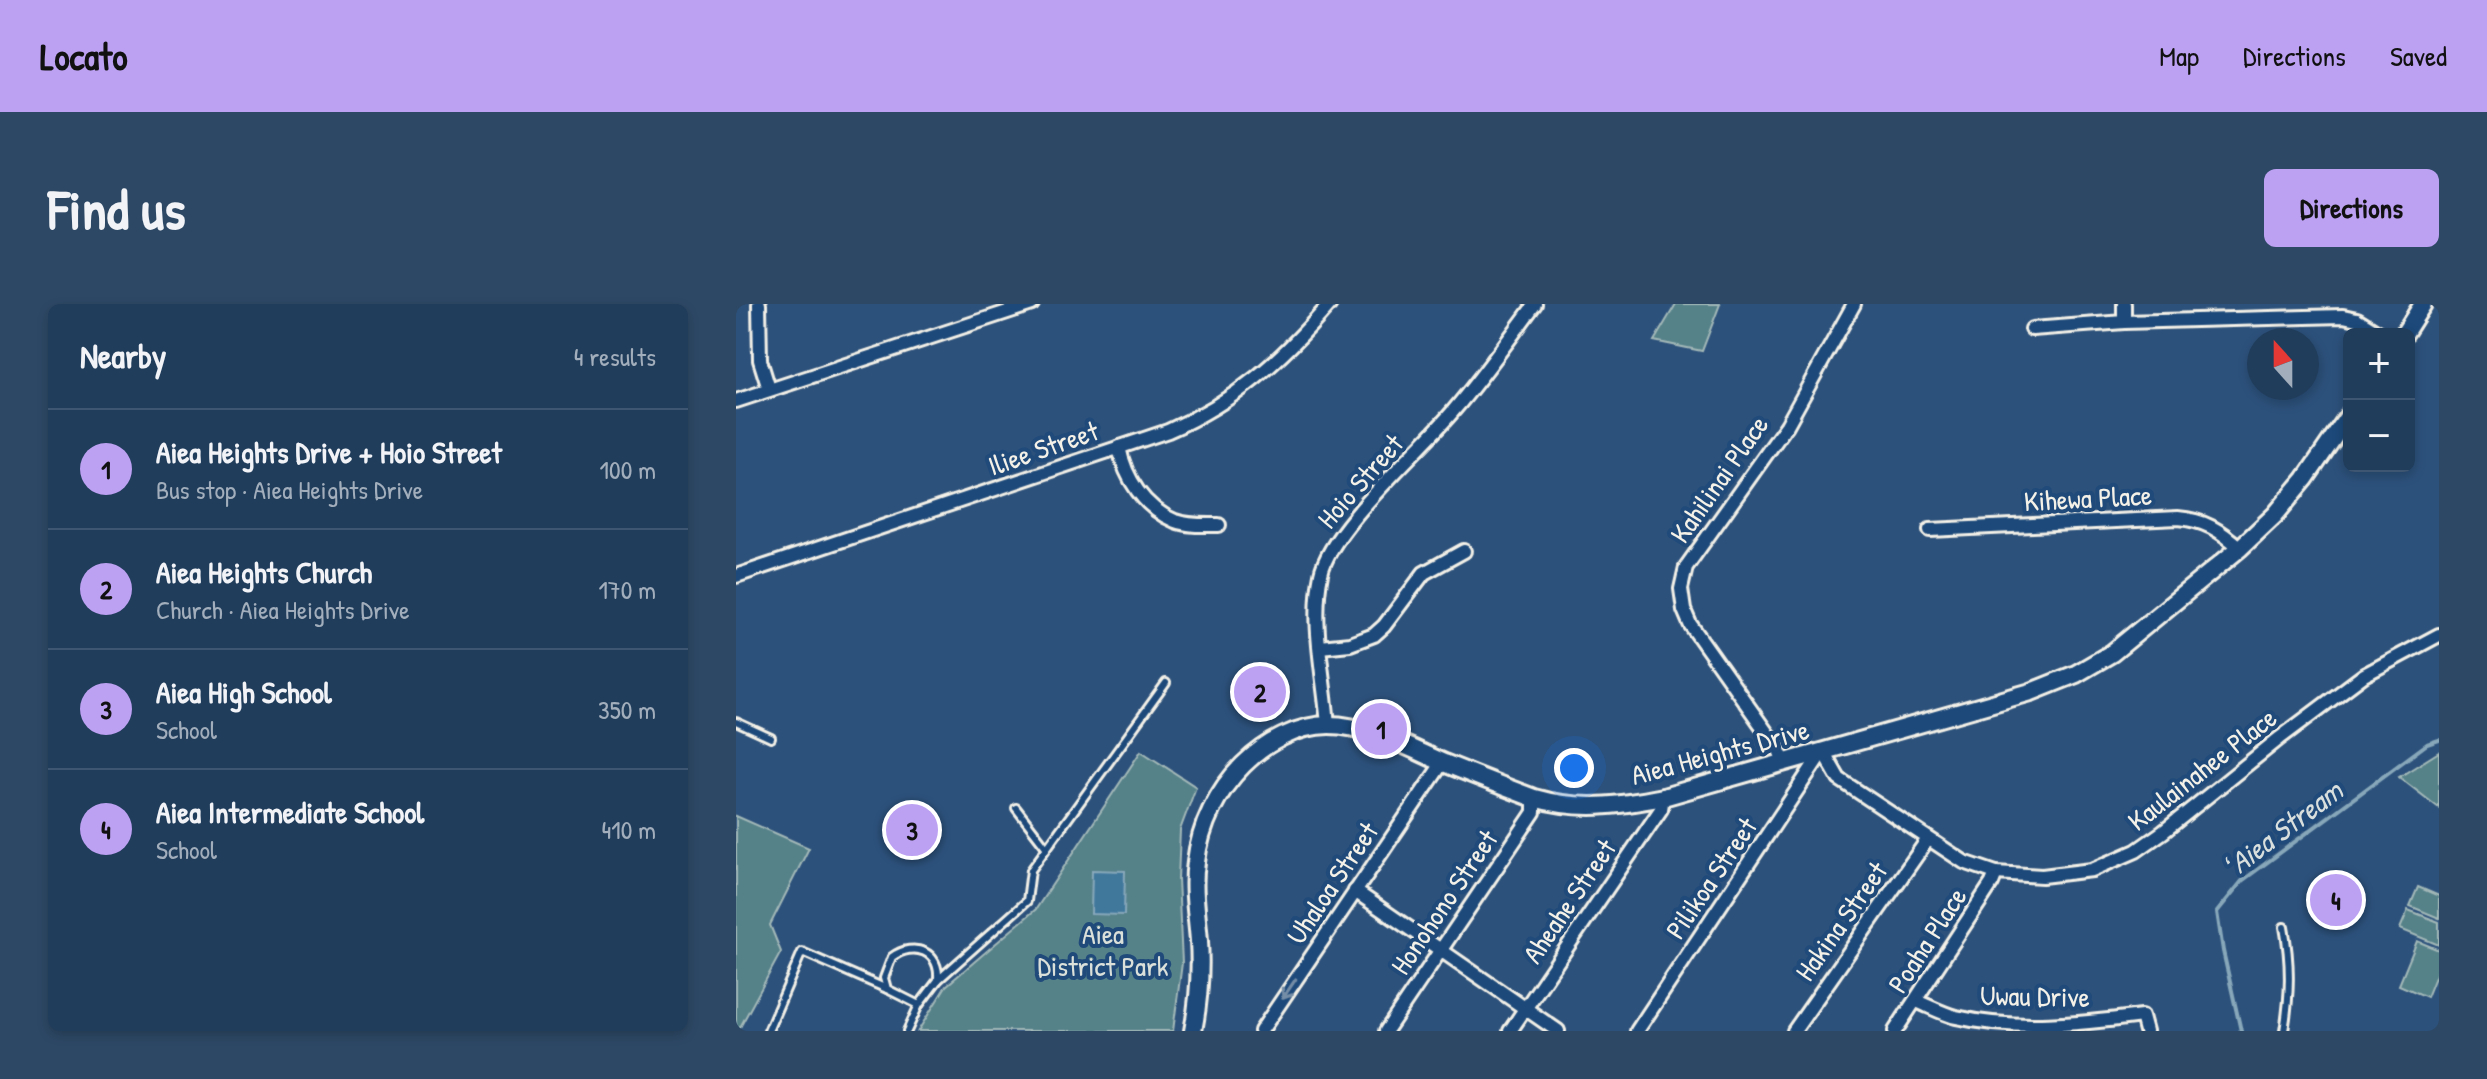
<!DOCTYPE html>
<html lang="en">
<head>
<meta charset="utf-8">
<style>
	body { margin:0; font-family:"Patrick Hand",sans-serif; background:#2d4865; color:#f1f3f6 }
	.controls { position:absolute; right:24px; top:24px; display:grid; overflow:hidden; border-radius:12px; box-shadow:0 4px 12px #0003 }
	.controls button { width:72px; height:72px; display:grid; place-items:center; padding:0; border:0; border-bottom:2px solid #3e5672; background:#213d5c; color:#f1f3f6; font:40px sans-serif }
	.compass { position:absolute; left:1511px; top:24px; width:72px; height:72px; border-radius:50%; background:#213d5c; box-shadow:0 4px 12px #0003; rotate:339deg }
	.you { position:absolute; left:838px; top:464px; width:28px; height:28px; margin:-20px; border:6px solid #fff; border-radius:50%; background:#1a73e8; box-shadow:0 0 0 12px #1a73e833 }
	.badge { display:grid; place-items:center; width:52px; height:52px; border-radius:50%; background:#bca0f2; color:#111; font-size:26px; font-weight:700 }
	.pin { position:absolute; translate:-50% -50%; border:4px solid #fff; box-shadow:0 2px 8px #0006 }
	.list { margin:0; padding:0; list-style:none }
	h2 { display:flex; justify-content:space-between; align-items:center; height:104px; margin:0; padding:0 32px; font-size:34px }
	h2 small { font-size:26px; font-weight:400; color:#a2aebb }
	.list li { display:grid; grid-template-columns:52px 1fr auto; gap:24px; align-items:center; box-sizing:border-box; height:120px; padding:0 32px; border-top:2px solid #3e5672 }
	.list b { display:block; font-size:30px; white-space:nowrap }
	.list p { margin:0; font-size:26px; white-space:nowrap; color:#a2aebb }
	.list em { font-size:26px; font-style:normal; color:#a2aebb }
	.map { position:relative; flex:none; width:1703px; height:727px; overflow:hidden; border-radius:12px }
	header { display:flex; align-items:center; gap:48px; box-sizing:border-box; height:112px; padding:0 40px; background:#bca0f2; color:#111 }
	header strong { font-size:38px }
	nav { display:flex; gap:44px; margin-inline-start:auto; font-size:28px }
	.intro { display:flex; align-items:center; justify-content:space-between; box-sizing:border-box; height:192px; padding:0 48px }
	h1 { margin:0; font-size:56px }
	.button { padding:20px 36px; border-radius:12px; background:#bca0f2; color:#111; font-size:28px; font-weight:700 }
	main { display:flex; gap:48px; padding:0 48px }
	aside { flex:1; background:#213d5c; border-radius:12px; box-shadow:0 4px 12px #0003 }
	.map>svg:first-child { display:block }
	.green { fill:#548189; stroke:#a4b9b8; stroke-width:2 }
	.water { fill:#40789c; stroke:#88a8ba; stroke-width:2 }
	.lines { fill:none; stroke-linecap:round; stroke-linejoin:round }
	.stream { stroke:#88a8ba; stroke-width:4 }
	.service-casing { stroke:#f4f1e8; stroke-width:12 }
	.minor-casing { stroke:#f4f1e8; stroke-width:18 }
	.tertiary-casing { stroke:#f4f1e8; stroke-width:22 }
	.service { stroke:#1f4a7a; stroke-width:6 }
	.minor { stroke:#1f4a7a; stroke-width:12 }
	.tertiary { stroke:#1f4a7a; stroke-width:16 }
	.oneway { stroke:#748da6 }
	.labels { text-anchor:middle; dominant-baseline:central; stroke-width:8; stroke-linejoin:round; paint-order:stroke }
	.street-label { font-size:28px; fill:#f4f1e8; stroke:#1f4a7a }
	.park-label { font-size:28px; fill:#dce0da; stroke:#1f4a7a }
	.water-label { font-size:30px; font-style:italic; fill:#d9dfdd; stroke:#1f4a7a }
</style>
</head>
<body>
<header>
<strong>Locato</strong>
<nav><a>Map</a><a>Directions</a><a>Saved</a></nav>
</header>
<div class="intro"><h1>Find us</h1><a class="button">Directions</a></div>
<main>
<aside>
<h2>Nearby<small>4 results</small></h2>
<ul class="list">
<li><span class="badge">1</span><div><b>Aiea Heights Drive + Hoio Street</b><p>Bus stop · Aiea Heights Drive</p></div><em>100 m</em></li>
<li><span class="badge">2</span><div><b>Aiea Heights Church</b><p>Church · Aiea Heights Drive</p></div><em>170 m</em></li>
<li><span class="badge">3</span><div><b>Aiea High School</b><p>School</p></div><em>350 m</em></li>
<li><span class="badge">4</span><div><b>Aiea Intermediate School</b><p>School</p></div><em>410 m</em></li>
</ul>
</aside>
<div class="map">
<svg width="1703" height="727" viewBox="0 0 1703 727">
	<rect width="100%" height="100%" fill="#2c517b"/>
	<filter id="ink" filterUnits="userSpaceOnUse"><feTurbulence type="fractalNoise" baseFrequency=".0125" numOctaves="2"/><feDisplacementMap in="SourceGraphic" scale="16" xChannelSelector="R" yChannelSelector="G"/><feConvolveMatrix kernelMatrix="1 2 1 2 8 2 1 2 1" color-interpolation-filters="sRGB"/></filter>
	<g filter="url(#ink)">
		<g class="green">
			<polygon points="940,0 984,0 966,47 918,37"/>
			<polygon points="405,447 460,483 444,526 442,575 446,659 437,727 182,727 210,682 300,605"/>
			<polygon points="1703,448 1703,504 1663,473"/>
			<polygon points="0,512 73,544 34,621 45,648 2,727 0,727"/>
			<polygon points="1682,583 1703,592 1703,614 1674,602"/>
			<polygon points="1672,606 1703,618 1703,641 1664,625"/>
			<polygon points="1681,637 1703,646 1703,663 1691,693 1663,681"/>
		</g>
		<polygon class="water" points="356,566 389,567 388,611 355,610"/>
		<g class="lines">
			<polyline class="stream" points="1505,727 1487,647 1481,608 1506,577 1691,440 1703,436"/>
			<defs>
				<g id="service">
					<polyline points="0,418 35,434"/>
					<polyline points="280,504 310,543"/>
					<path d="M 183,701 L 151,685 L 148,674 L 156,653 C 178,637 204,647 202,676"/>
					<polyline points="32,727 66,648 151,685"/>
					<polyline points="171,727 183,701 202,676 291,597 295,566 430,379"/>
					<path d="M 1548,727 C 1554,691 1555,660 1548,623"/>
				</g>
				<g id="minor">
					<polyline points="23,0 24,56 33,85"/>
					<polyline points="1388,18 1607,12 1621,15 1645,30"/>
					<polyline points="1296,25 1388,18 1388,0"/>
					<polyline points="0,97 296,0"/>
					<path d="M 383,143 C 389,174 408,204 439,217 C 452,222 469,221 483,221"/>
					<path d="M 1194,226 L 1442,214 C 1468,216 1484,226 1504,244"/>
					<path d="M 0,272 L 432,127 C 501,97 545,56 594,0"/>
					<polyline points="584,343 614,340 638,331 648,322 688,269 728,247"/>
					<path d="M 592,421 C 588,372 575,318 585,270 C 594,224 686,145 718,106 C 747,72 773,35 799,0"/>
					<polyline points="1087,447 1103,475 1228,558 1260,569 1306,572 1356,566 1400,547 1427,528 1544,434 1628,371 1703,331"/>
					<polyline points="1048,458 1043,446 954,320 948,306 945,285 950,263 1051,121 1118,0"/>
					<polyline points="619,587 822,727"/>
					<path d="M 1180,697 C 1193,702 1207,710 1220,713 C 1282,727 1344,720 1406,712 L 1410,727"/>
					<polyline points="525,727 707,458"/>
					<polyline points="650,727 798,508 798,494"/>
					<polyline points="774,727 925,505 927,493"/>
					<polyline points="901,727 1087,447"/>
					<polyline points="1058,727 1192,535"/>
					<polyline points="1159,727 1256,579 1260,569"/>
				</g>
				<g id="tertiary">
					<polyline points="1668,30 1687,0"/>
					<path d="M 457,727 C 463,696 465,668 463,637 C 461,610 456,584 460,558 C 464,522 481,487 507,461 C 529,439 561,421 593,421 C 632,421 673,444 708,459 C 738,471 768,483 798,494 C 843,507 882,502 927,493 L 1295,388 L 1340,370 L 1376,349 L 1504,244 L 1539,211 L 1569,175 L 1613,111"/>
				</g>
			</defs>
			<use href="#service" class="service-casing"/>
			<use href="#minor" class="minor-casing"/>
			<use href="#tertiary" class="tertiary-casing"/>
			<use href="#service" class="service"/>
			<use href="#minor" class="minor"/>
			<use href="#tertiary" class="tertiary"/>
		</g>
		<defs><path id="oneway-shaft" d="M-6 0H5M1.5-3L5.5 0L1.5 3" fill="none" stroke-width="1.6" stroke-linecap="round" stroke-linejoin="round" transform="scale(2)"/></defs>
		<use class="oneway" href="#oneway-shaft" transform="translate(553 685) rotate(124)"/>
	</g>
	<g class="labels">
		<g class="street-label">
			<text transform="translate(307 144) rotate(-19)">Iliee Street</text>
			<text transform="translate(983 175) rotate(-55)">Kahilinai Place</text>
			<text transform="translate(624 177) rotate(-49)">Hoio Street</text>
			<text transform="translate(1352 194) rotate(-3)">Kihewa Place</text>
			<text transform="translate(984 448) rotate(-15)">Aiea Heights Drive</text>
			<text transform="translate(1466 465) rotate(-38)">Kaulainahee Place</text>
			<text transform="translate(975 574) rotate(-56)">Pilikoa Street</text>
			<text transform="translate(596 579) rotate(-56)">Uhaloa Street</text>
			<text transform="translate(833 597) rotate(-56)">Aheahe Street</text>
			<text transform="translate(708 598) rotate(-56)">Honohono Street</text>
			<text transform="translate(1105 617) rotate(-55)">Hakina Street</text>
			<text transform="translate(1191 636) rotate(-57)">Poaha Place</text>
			<text transform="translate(1299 692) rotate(1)">Uwau Drive</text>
		</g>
		<g class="park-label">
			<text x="367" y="630">Aiea<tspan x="367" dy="32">District Park</tspan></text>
		</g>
		<g class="water-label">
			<text transform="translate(1547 524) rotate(-37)">ʻAiea Stream</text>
		</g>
	</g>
</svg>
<div class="controls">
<button>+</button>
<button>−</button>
</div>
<svg class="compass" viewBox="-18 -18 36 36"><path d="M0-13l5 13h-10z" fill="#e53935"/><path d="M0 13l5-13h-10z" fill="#a2aebb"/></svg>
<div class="you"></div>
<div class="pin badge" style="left:645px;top:425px">1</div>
<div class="pin badge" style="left:524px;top:388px">2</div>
<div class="pin badge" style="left:176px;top:526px">3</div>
<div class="pin badge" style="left:1600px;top:596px">4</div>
</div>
</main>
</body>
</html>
